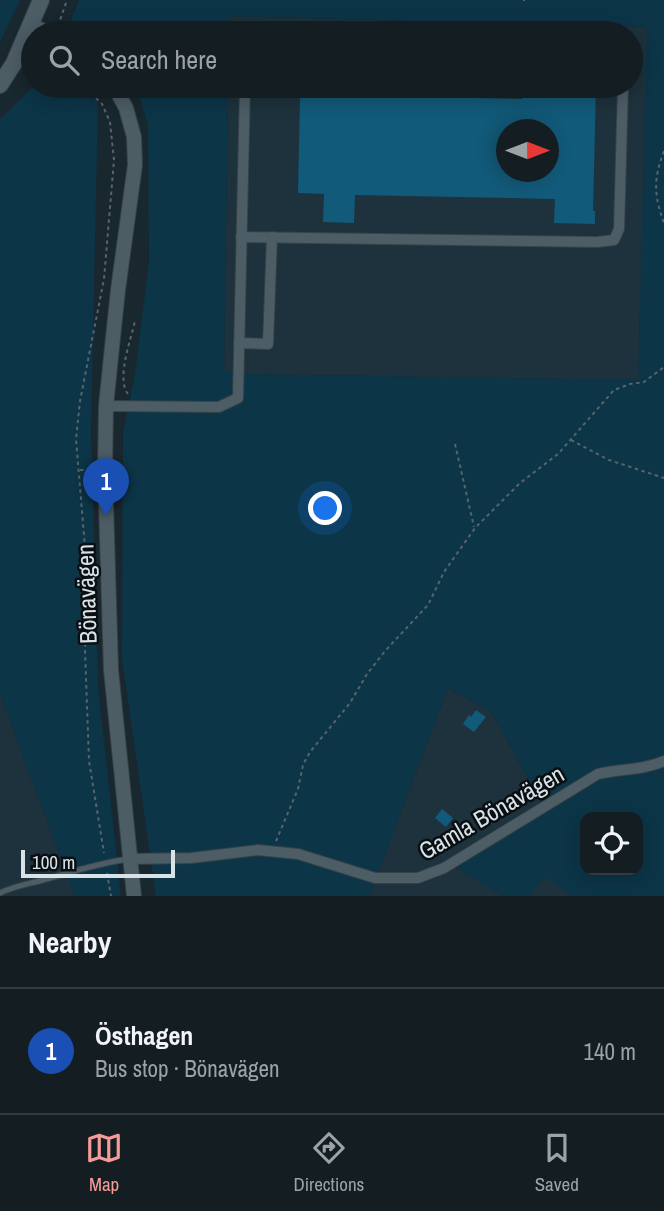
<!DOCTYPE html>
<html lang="en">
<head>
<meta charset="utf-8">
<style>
	body { margin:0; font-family:"Archivo Narrow",sans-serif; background:#1c262a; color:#f1f3f6 }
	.controls { position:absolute; right:21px; bottom:21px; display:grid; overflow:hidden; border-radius:14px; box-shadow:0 4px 18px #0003 }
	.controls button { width:63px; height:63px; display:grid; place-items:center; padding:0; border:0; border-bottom:2px solid #323b40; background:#131d22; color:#f1f3f6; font:35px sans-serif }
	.compass { position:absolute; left:496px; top:119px; width:63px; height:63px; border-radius:50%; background:#131d22; box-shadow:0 4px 18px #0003; rotate:90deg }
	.scale { position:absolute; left:21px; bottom:18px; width:154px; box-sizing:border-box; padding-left:7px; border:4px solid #d9e2e7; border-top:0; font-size:19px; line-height:24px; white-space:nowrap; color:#d9e2e7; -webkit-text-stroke:5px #090f12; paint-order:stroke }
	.you { position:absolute; left:326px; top:509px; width:24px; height:24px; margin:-18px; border:5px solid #fff; border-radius:50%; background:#1a73e8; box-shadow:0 0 0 10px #1a73e833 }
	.badge { display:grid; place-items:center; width:46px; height:46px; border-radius:50%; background:#f59b98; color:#fff; font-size:23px; font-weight:700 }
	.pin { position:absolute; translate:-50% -58px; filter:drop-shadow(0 2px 4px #0008) }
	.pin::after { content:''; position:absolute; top:37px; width:24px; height:21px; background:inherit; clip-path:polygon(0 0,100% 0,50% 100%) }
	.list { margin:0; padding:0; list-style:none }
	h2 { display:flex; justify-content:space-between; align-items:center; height:91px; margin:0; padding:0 28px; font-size:30px }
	h2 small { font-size:23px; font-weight:400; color:#9da2a5 }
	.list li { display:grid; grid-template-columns:46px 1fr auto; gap:21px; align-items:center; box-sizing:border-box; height:126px; padding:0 28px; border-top:2px solid #323b40 }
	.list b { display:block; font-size:26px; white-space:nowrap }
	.list p { margin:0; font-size:23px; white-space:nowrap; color:#9da2a5 }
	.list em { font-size:23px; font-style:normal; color:#9da2a5 }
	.icon { flex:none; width:38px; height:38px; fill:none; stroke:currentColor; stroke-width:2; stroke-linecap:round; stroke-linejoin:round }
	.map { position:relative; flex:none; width:664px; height:896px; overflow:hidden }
	.search { position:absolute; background:#131d22; box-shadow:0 4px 18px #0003; left:21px; right:21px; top:21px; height:77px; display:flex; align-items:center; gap:18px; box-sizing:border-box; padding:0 24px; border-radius:38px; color:#9da2a5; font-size:26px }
	.sheet { height:217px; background:#131d22 }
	nav { display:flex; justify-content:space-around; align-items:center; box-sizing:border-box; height:98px; border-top:2px solid #323b40; background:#131d22; font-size:19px; color:#9da2a5 }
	nav a { display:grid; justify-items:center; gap:4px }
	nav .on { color:#f59b98 }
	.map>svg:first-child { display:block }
	.built { fill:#1d323c; fill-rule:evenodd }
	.green { fill:#0c3548; fill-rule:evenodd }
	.building { fill:#125a79; fill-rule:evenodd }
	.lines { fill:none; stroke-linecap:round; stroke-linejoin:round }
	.service-casing { stroke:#374248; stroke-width:7 }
	.minor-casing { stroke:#374248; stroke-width:12 }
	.tertiary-casing { stroke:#374248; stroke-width:16 }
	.secondary-casing { stroke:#374248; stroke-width:18 }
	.path { stroke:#58646b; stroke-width:2; stroke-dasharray:3.5 3.5; stroke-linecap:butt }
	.service { stroke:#4d5d65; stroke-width:5 }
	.minor { stroke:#4d5d65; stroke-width:10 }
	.tertiary { stroke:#4d5d65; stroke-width:14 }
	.secondary { stroke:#4d5d65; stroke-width:16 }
	.labels { text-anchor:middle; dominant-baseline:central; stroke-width:5; stroke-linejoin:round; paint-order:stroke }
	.street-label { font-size:24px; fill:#d9e2e7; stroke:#090f12 }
</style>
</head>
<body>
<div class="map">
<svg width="664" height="896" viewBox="0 0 664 896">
	<rect width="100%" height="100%" fill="#19272e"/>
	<g class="built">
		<path d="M 229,16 L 648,27 L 638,380 L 239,374 L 224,371 L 228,86 L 631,86 L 631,33 L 229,33 ZM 506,130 L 548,130 L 548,172 L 506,172 Z"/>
		<polygon points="448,688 492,713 543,805 447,862 504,896 369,896"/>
		<polygon points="0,694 75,896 0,896"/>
		<polygon points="545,876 573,896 529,896"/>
	</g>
	<g class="green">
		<polygon points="0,0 20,0 0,42"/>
		<path d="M 79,0 L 664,0 L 664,896 L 573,896 L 545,877 L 529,896 L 504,896 L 446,862 L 543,805 L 492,713 L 448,688 L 369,896 L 156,896 L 122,658 L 123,433 L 135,374 L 149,261 L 148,125 L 136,86 L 228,86 L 224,371 L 239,374 L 638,380 L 647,27 L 230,16 L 229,33 L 84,33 L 71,21 ZM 585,817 L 638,817 L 638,870 L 585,870 Z"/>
		<polygon points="34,86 41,86 98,100 91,432 98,687 121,896 75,896 0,694 0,119"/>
	</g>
	<g class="building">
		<path d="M 374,86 L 430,86 L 430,97 L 522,99 L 522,86 L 596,86 L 593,211 L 595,211 L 595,224 L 554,223 L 555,199 L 355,195 L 354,223 L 323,222 L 324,194 L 298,193 L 300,94 L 373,96 ZM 507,130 L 549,130 L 549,172 L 507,172 Z"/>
		<polygon points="476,710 486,717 474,732 463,724 469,715 471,717"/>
		<polygon points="442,809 453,818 446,827 435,818"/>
	</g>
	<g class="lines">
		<defs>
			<path id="service" d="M 0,893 C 14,886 28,884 43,880 C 71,872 99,863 129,859"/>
			<g id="minor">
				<polyline points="241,237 597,242 614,240 619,229 623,86"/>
				<polyline points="239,343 268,344 272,237"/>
				<polyline points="106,406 219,407 238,398 245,86"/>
				<path d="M 129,859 L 191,858 L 258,850 L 298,854 L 375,878 L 418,878 L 444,868 L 598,774 C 620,769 644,770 664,761"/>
			</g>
			<g id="tertiary">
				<polyline points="31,25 48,33"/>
				<polyline points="114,86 126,108 134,137 135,165 118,290 112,347 106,406 105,470 111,670 134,896"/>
			</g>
			<polyline id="secondary" points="0,85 14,63 41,0"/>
		</defs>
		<use href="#service" class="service-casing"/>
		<use href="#minor" class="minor-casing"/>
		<use href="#tertiary" class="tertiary-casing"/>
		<use href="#secondary" class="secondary-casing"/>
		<g class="path">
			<polyline points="524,1 524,0"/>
			<polyline points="58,26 67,0"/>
			<polyline points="79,86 90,92 102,104 110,122 114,160 104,279 80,401 76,439 87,572 85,650 89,761 104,853"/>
			<path d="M 664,151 C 653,180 654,195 664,223"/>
			<path d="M 128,394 C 116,379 131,339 135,321"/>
			<polyline points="571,440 609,460 664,478"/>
			<polyline points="455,444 474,527"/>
			<polyline points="80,470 92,470"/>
			<polyline points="276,841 298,789 303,765 310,752 350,703 367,674 385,651 428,605 444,572 475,528 520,483 558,454 614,390 630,384 644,382 664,367"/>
			<polyline points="107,873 111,896"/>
		</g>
		<use href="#service" class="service"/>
		<use href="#minor" class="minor"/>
		<use href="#tertiary" class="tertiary"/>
		<use href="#secondary" class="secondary"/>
	</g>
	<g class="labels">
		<g class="street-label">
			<text transform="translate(86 594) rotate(-92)">Bönavägen</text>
			<text transform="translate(491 812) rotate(-30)">Gamla Bönavägen</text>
		</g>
	</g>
</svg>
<div class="controls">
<button><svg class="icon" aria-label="locate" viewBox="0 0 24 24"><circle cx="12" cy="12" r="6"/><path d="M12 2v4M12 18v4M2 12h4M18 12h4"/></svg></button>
</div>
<svg class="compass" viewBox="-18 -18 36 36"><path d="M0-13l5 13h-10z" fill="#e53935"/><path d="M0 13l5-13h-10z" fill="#9da2a5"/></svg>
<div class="scale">100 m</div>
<div class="you"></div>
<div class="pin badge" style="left:106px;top:516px;background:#1a4fb4">1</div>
<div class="search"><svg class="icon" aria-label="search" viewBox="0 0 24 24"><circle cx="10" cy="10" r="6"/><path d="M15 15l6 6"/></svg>Search here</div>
</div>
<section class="sheet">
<h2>Nearby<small></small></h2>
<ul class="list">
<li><span class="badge" style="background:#1a4fb4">1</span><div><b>Östhagen</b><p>Bus stop · Bönavägen</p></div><em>140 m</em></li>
</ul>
</section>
<nav>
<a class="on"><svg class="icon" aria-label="map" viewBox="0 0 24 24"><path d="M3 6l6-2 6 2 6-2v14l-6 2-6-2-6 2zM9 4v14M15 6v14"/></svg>Map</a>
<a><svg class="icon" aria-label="directions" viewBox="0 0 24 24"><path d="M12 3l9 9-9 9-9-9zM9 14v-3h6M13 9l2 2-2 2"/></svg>Directions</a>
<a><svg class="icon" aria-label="saved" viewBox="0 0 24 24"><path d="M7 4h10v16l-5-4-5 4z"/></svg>Saved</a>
</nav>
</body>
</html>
